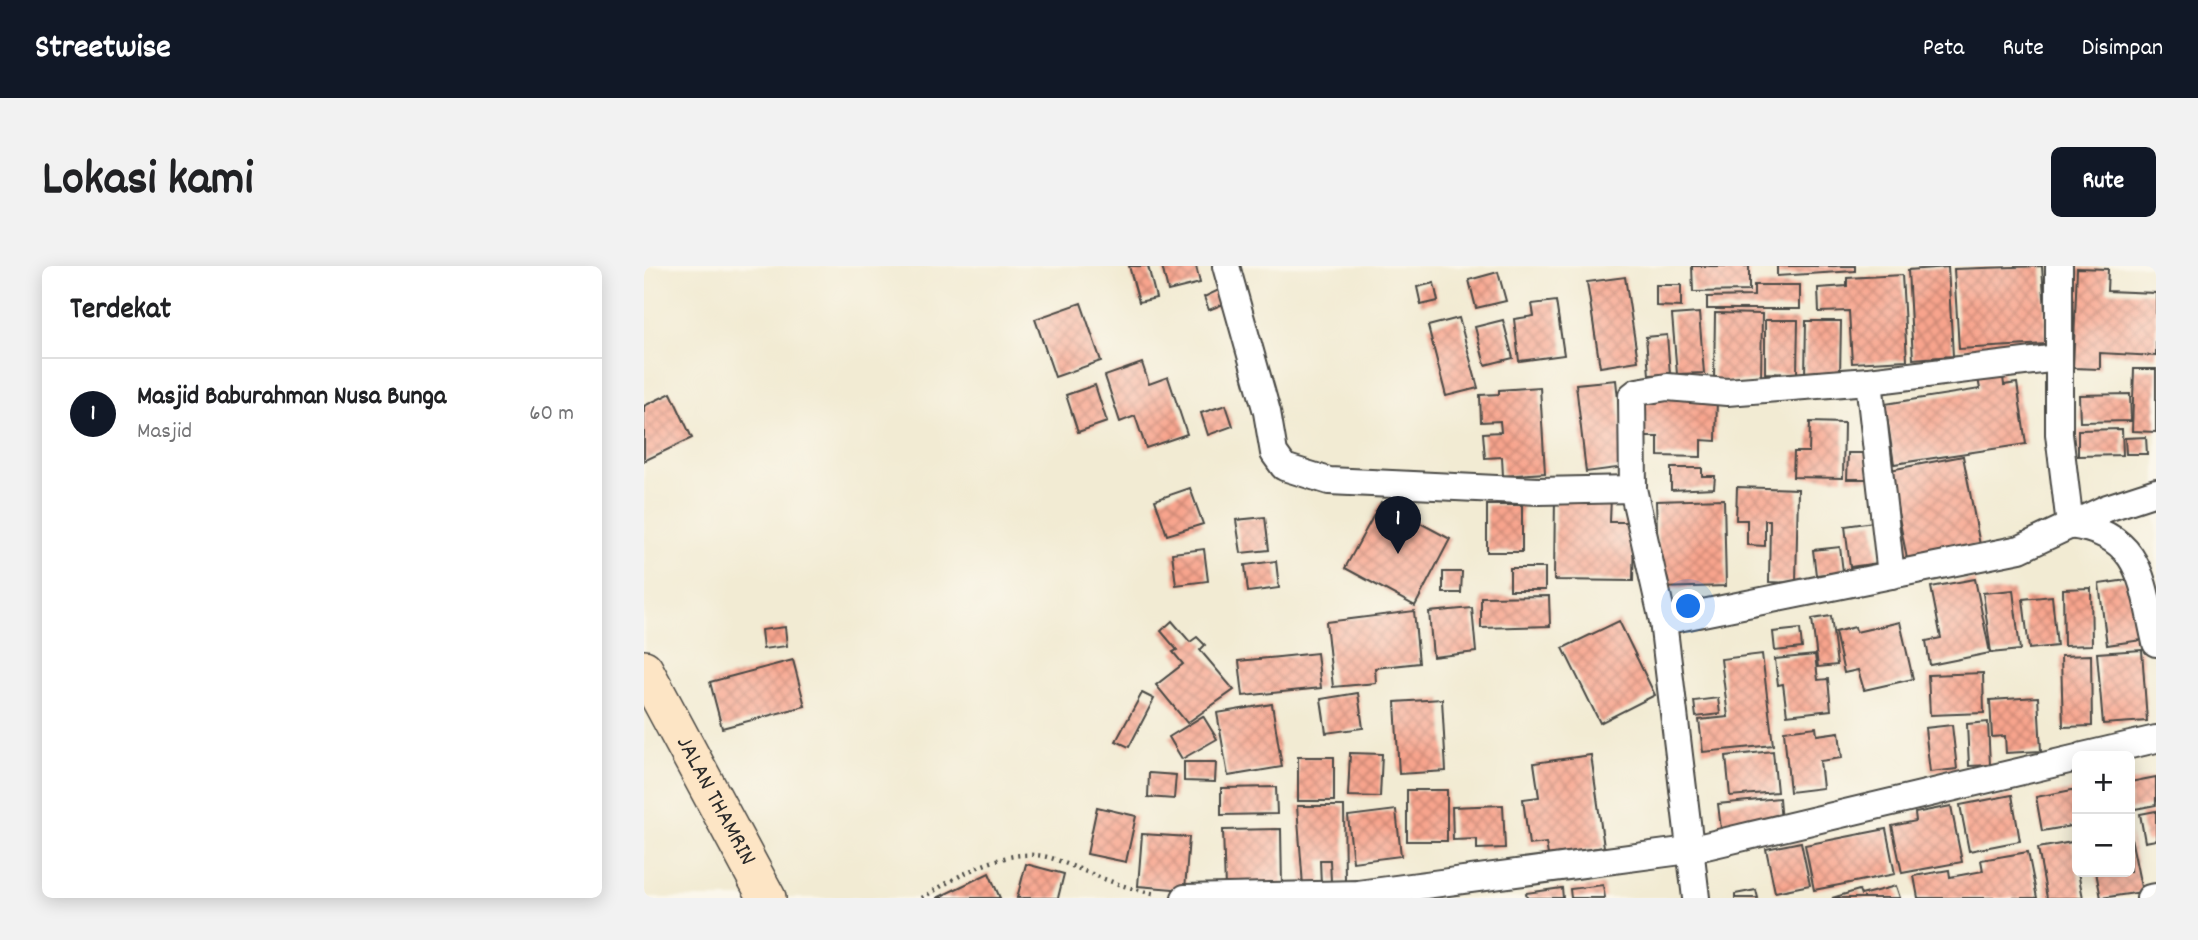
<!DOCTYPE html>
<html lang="id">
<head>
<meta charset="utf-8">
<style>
	body { margin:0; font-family:Dekko,sans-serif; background:#f2f2f2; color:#202124 }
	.controls { position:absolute; right:21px; bottom:21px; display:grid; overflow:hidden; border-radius:10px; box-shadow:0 4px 18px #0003 }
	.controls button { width:63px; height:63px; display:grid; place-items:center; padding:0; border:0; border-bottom:2px solid #e0e0e0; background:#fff; color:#202124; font:35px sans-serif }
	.you { position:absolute; left:1045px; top:341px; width:24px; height:24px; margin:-18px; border:5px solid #fff; border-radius:50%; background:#1a73e8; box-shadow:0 0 0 10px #1a73e833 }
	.badge { display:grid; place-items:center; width:46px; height:46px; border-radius:50%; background:#111827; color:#fff; font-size:23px; font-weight:700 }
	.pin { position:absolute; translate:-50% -58px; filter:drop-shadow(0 2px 4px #0008) }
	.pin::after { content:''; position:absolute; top:37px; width:24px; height:21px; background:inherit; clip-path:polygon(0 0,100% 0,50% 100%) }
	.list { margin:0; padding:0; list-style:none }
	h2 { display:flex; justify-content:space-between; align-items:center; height:91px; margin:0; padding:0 28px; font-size:30px }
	h2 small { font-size:23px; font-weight:400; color:#757577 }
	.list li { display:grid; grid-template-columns:46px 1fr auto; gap:21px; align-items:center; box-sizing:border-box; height:112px; padding:0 28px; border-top:2px solid #e0e0e0 }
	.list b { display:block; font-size:26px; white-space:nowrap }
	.list p { margin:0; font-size:23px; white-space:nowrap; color:#757577 }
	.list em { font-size:23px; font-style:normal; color:#757577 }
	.map { position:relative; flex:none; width:1512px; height:632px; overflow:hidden; border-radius:10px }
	header { display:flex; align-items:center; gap:42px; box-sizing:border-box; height:98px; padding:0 35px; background:#111827; color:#fff }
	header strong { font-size:33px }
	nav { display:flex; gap:38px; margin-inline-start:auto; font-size:24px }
	.intro { display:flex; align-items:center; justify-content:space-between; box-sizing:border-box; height:168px; padding:0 42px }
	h1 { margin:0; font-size:49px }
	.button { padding:18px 32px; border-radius:10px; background:#111827; color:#fff; font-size:24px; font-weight:700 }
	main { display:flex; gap:42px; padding:0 42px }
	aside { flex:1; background:#fff; border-radius:10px; box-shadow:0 4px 18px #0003 }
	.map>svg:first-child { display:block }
	.building { fill:url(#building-cross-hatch) }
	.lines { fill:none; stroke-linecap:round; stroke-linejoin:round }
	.minor-casing { stroke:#494844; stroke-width:30 }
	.secondary-casing { stroke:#494844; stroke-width:40 }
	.path { stroke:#494844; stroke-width:4.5; stroke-dasharray:2 5; stroke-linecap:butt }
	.minor { stroke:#fff; stroke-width:26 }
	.secondary { stroke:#fde5c5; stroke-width:37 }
	.labels { text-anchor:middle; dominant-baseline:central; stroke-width:6; stroke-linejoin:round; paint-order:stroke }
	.street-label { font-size:24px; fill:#2b2b2b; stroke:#fbf7ec }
</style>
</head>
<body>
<header>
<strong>Streetwise</strong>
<nav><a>Peta</a><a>Rute</a><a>Disimpan</a></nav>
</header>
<div class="intro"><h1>Lokasi kami</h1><a class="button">Rute</a></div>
<main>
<aside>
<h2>Terdekat<small></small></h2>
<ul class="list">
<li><span class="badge">1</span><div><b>Masjid Baburahman Nusa Bunga</b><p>Masjid</p></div><em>60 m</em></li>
</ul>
</aside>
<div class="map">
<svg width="1512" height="632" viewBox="0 0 1512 632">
	<defs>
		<pattern id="building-cross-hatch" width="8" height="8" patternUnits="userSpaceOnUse" patternTransform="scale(1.75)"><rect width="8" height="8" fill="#f8a48d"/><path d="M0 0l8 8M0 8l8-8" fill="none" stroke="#c98673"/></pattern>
	</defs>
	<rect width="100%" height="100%" fill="#fbf7ec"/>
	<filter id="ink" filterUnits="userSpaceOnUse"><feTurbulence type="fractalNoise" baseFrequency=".0143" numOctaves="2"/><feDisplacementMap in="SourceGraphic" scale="14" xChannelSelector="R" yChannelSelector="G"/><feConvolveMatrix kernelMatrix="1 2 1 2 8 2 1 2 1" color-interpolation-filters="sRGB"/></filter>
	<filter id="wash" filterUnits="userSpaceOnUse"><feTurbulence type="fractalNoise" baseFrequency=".00686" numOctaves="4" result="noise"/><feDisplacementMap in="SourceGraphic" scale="28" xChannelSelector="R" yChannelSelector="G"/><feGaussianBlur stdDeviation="1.57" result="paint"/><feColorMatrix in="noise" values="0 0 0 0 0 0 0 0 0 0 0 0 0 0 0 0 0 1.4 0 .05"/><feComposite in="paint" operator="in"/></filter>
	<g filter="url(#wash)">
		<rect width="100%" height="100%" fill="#f2ebd3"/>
		<g id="blocks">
			<g class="building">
				<polygon points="485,0 504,0 512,32 495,36"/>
				<polygon points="518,0 552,0 556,17 524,25"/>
				<polygon points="1048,0 1105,0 1105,25 1049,26"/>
				<polygon points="1133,0 1211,0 1211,5 1133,10"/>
				<polygon points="1398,0 1403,78 1315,83 1310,3"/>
				<polygon points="1304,1 1309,90 1269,93 1264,4"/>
				<polygon points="1433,2 1464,3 1463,25 1512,27 1512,90 1456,87 1456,103 1429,102"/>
				<polygon points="854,6 862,35 832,42 825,14"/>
				<polygon points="1258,9 1263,94 1208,97 1205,45 1175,46 1174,22 1203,20 1203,12"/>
				<polygon points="981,11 994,95 956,101 943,16"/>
				<polygon points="790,17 794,35 777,39 773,21"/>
				<polygon points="1012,19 1037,19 1037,41 1012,40"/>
				<polygon points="1110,19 1156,19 1156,43 1063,43 1063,31 1110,30"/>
				<polygon points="581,21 587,35 565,44 560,31"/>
				<polygon points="912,35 920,89 875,95 870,53 890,50 888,38"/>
				<polygon points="437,37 457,95 411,111 391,53"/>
				<polygon points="1055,47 1060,107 1033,108 1028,49"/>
				<polygon points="1071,47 1118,48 1117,115 1070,115"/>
				<polygon points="815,52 834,122 802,130 784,60"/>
				<polygon points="859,54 869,92 841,99 831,61"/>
				<polygon points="1121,54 1154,54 1153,108 1121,107"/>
				<polygon points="1162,55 1197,55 1196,111 1161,111"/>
				<polygon points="1023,69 1026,108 1005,109 1002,71"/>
				<polygon points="498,97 505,118 524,111 543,168 502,182 491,150 476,156 461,110"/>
				<polygon points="1358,103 1360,119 1373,117 1382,178 1250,198 1241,138 1336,123 1333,107"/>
				<polygon points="1490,103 1512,103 1512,166 1488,165"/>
				<polygon points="972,114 981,201 942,206 932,118"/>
				<polygon points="451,119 463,156 434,166 422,129"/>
				<polygon points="896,121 901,207 859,210 858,191 841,192 839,167 857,166 856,155 837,156 836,129 855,128 855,124"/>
				<polygon points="27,127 48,172 0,195 0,140"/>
				<polygon points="1486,128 1487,155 1436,156 1435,129"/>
				<polygon points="1073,131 1072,175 1057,174 1057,191 1014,190 1014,171 997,171 998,132"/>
				<polygon points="582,139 589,160 564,169 557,147"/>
				<polygon points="1166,156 1200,157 1199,212 1149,211 1150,186 1165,186"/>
				<polygon points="1478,163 1479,189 1434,190 1434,164"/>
				<polygon points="1502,171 1503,188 1482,188 1481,172"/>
				<polygon points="1204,187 1226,187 1226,213 1203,213"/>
				<polygon points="1319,190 1336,279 1263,293 1246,204"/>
				<polygon points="1027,202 1058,202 1058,210 1071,210 1070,222 1027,224"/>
				<polygon points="1093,221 1154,223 1152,317 1125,316 1126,254 1121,254 1121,280 1103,279 1103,254 1092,254"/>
				<polygon points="546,222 559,258 523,269 511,234"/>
				<polygon points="911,229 967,230 966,256 990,256 989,315 910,314"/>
				<polygon points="1080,233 1082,320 1015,322 1012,235"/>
				<polygon points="737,236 806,273 771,340 701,302"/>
				<rect x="843" y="239" width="35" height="47"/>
				<polygon points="621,251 625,284 597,287 592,254"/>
				<polygon points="1230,256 1234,297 1206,301 1201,260"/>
				<polygon points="1196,281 1199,306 1172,309 1169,284"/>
				<polygon points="560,283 564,315 532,319 528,287"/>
				<polygon points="632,295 635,322 604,326 601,299"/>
				<rect x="866" y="302" width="35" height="22"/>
				<polygon points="799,306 818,306 817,327 799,327"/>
				<polygon points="1331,313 1346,387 1286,399 1282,375 1297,372 1287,321"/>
				<polygon points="1490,313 1498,374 1463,379 1455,318"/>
				<polygon points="1447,322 1448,379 1420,380 1419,323"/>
				<polygon points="1369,324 1376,384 1347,387 1339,327"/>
				<polygon points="905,330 906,360 837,362 837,331"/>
				<polygon points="1408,330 1413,380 1385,383 1379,333"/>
				<polygon points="828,342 832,386 789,391 785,346"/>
				<polygon points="770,345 775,397 731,402 732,417 689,421 682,356"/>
				<polygon points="1187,350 1193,399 1174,401 1168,353"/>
				<polygon points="528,355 546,376 553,371 561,379 556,384 590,424 543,457 512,419 539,398 529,386 533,384 517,365"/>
				<polygon points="975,355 1011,429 956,457 919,382"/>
				<polygon points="1256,356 1269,413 1220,424 1214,404 1200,407 1191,366 1211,361 1212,366"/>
				<polygon points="141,361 143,380 119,383 117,364"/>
				<polygon points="1156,363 1158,382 1131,385 1129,366"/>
				<polygon points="1498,384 1503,455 1459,458 1453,387"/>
				<polygon points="673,387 677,422 599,430 595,395"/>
				<polygon points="1118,388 1129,479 1059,486 1055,454 1084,451 1077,393"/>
				<polygon points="1171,389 1174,414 1184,413 1187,444 1143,449 1139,418 1134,419 1131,393"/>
				<polygon points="1447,389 1448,460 1419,461 1417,390"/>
				<polygon points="149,394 161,440 78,462 66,416"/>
				<polygon points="1339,407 1340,447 1286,449 1284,409"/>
				<polygon points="498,427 510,433 485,481 472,475"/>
				<polygon points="714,427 719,462 682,467 677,433"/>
				<polygon points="1394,431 1397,485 1362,487 1361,470 1348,471 1346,434"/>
				<polygon points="1074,432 1076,448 1052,451 1050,435"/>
				<polygon points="798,433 802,505 755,508 751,436"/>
				<polygon points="628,438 638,501 584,510 573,447"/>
				<polygon points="559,450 573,473 538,493 525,471"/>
				<polygon points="1344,456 1346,499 1325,500 1323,458"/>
				<polygon points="1308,459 1313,503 1286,506 1281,462"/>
				<polygon points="1172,461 1173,469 1195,466 1198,492 1176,495 1179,522 1146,526 1140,465"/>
				<polygon points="1129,485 1133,526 1086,530 1082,490"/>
				<polygon points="706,487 738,488 736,531 704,530"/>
				<polygon points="947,489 960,581 904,589 902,577 885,579 879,533 895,531 890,497"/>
				<rect x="654" y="491" width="36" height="44"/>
				<polygon points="540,496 572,496 571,516 540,515"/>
				<polygon points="505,507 532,509 530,533 504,531"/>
				<polygon points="1512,511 1512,539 1486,544 1486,516"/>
				<polygon points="632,521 633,548 577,549 577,522"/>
				<polygon points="1433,523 1433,559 1398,565 1392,531"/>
				<rect x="763" y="524" width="40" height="51"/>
				<polygon points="1368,529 1376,575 1325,585 1316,539"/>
				<polygon points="1135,532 1137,557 1077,563 1074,538"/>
				<polygon points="859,539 861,582 833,583 833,573 809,574 808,541"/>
				<polygon points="653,540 700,540 701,615 687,615 686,594 676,594 677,620 659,620"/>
				<polygon points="1307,540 1318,596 1258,607 1248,560 1272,555 1271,547"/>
				<polygon points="453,541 492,550 482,596 443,588"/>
				<polygon points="752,544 757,590 709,596 704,550"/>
				<polygon points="1512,545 1512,574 1501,576 1496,548"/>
				<polygon points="637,563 638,621 581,622 579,564"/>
				<polygon points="1242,563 1251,608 1170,624 1161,579"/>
				<polygon points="1486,567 1498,626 1457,632 1452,606 1486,606"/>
				<polygon points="498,568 545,571 541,624 494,620"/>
				<polygon points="1157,576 1166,619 1131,626 1122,583"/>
				<polygon points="1428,576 1439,632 1403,632 1394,582"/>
				<polygon points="1384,586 1393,632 1274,632 1270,610 1305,604 1306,611 1339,605 1337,594"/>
				<polygon points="382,598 420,608 414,632 373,632"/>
				<polygon points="345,607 356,632 293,632"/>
				<polygon points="959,619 961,632 927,632 926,623"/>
				<polygon points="1252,620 1256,632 1188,632 1215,624 1217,629"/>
				<polygon points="918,622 919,632 883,632 882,627"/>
				<polygon points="1112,624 1114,632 1091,632 1091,628"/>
			</g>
		</g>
	</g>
	<g filter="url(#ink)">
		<use href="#blocks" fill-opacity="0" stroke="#494844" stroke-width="2"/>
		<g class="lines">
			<defs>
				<g id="minor">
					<polyline points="582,0 623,146 630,187 640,201 685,215 895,225 989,223"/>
					<polyline points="1415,0 1415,168 1426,259"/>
					<polyline points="1225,115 1247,309"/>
					<path d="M 1426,259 C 1499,268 1498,317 1512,377"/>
					<polyline points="1019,355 1376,283 1463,242 1512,226"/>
					<polyline points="1439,490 1512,473"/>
					<polyline points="541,632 714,628 1045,584 1433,492"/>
					<polyline points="1052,632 1019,355 989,223 988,130 993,126 1023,121 1083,126 1225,115 1414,92"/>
					<polyline points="1506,632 1512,631"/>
				</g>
				<g id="secondary">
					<path id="s1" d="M 0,403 L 123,632"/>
				</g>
			</defs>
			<use href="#minor" class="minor-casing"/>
			<use href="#secondary" class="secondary-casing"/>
			<path class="path" d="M 278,632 C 314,610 366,577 410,593 C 445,606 476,622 513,628"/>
			<use href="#minor" class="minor"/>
			<use href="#secondary" class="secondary"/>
		</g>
	</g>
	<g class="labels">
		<g class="street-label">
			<text stroke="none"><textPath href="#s1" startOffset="150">JALAN THAMRIN</textPath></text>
		</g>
	</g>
</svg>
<div class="controls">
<button>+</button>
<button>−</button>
</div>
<div class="you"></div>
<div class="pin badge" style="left:754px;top:288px">1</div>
</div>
</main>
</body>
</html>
